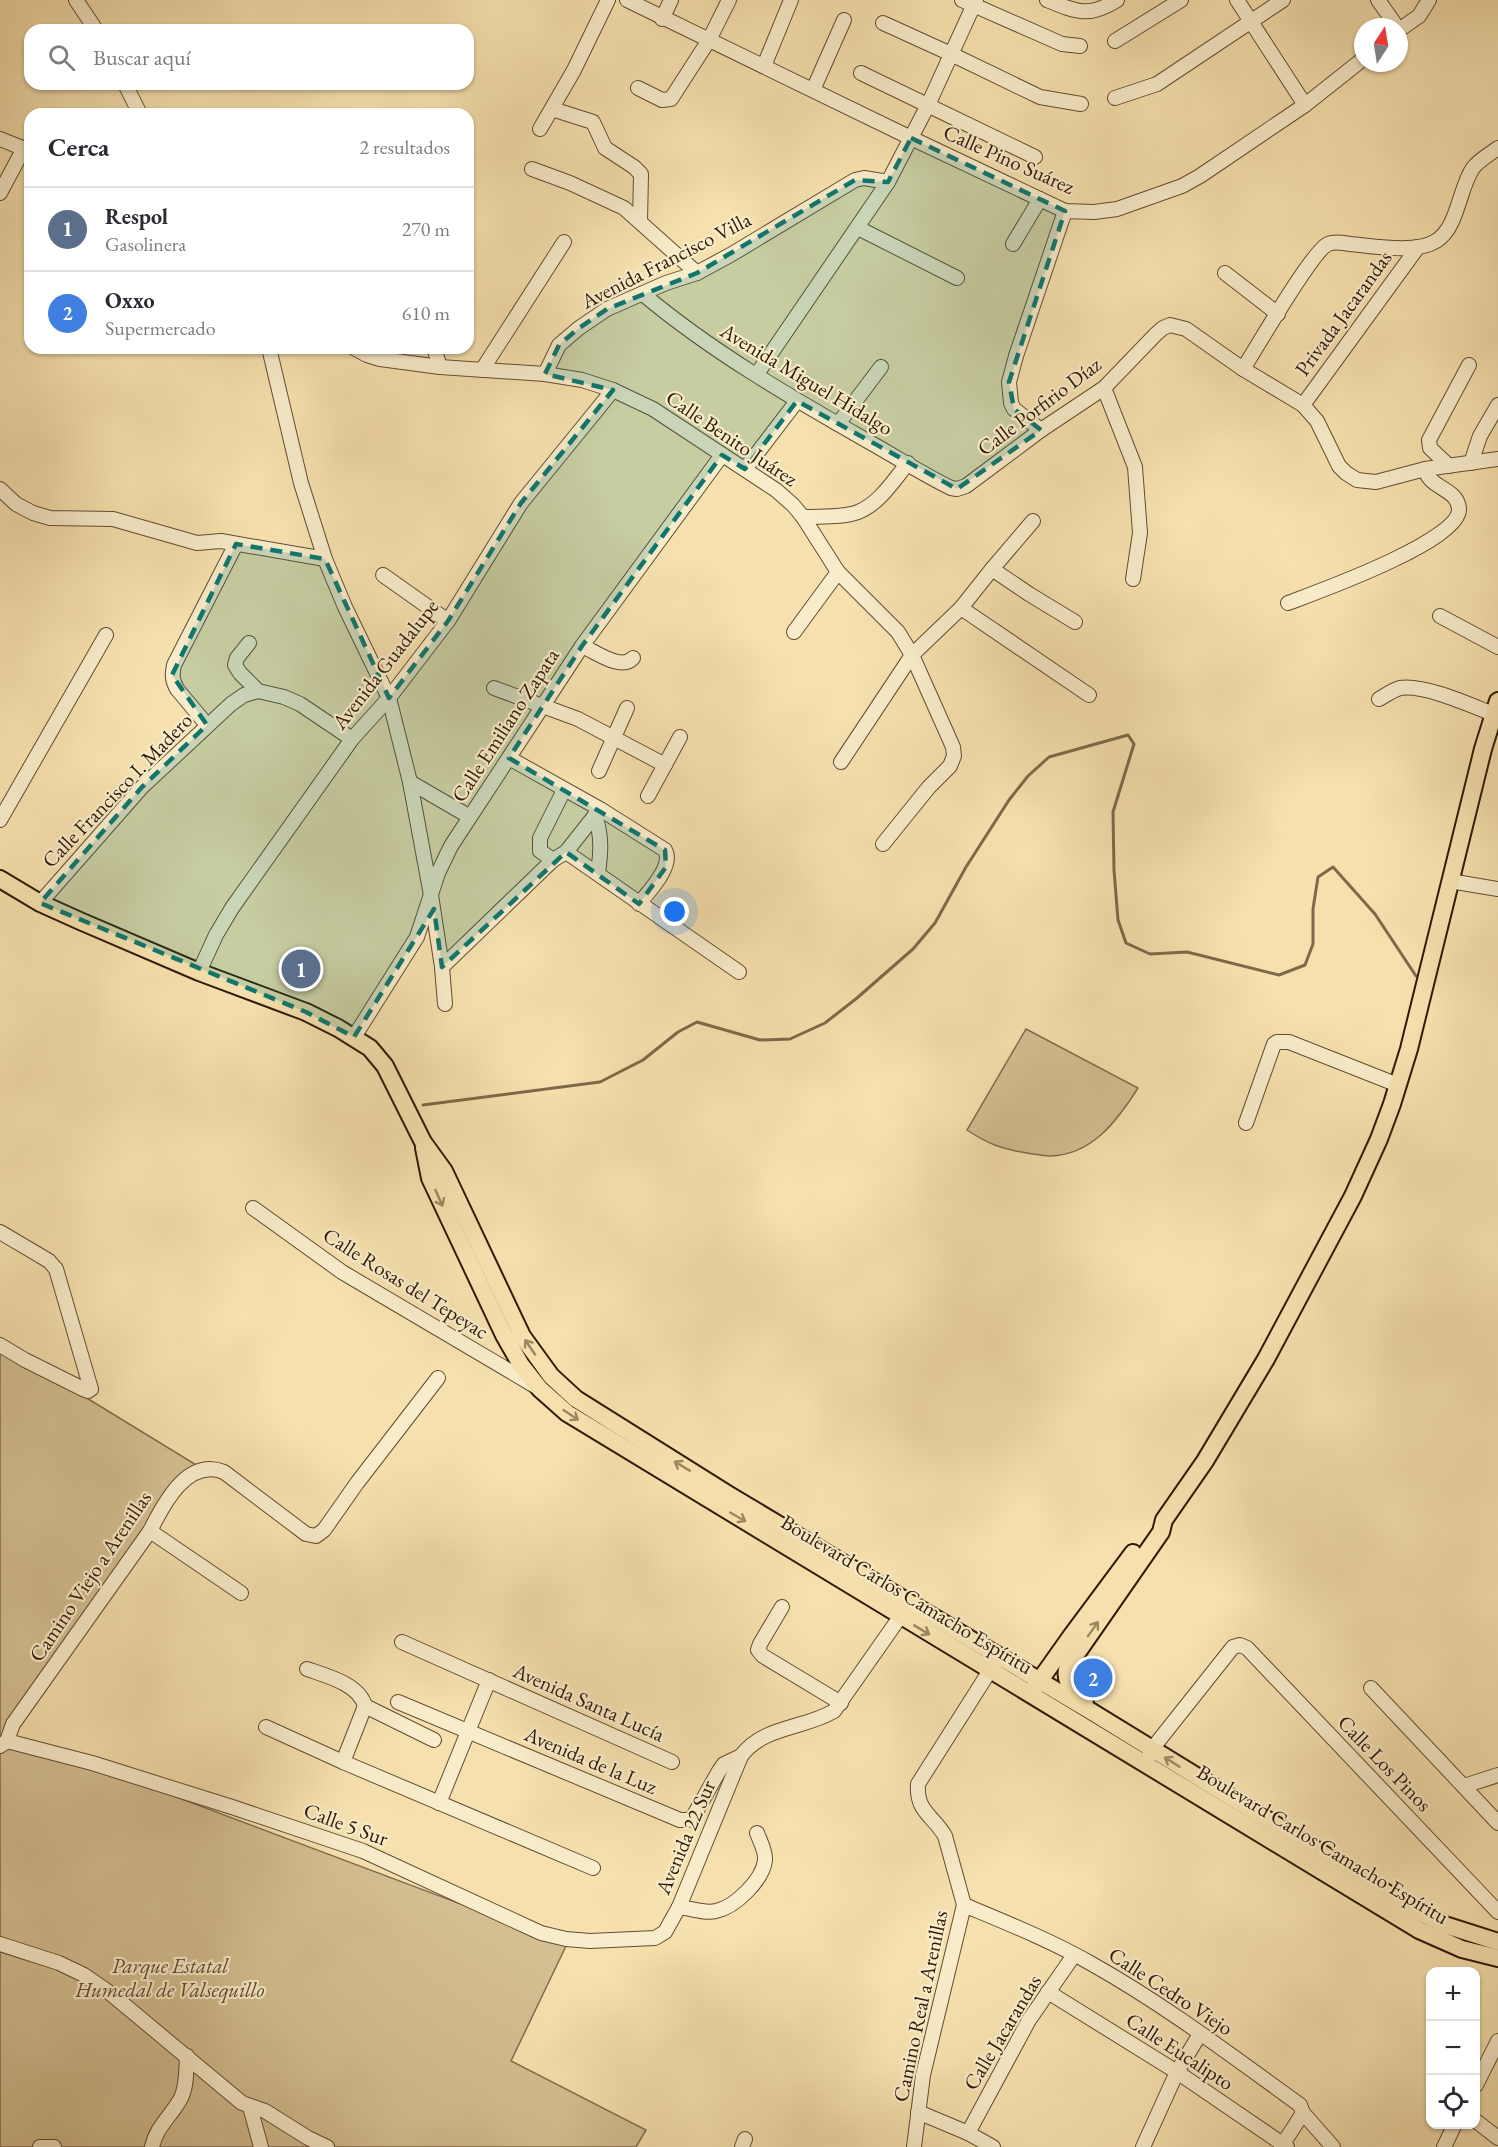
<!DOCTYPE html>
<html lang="es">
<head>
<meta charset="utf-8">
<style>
	body { margin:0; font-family:"EB Garamond",serif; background:#f2f2f3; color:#2b2b33 }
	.controls { position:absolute; right:18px; bottom:18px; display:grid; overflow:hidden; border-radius:12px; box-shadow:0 2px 4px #0004 }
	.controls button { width:54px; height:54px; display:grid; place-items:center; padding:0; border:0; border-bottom:2px solid #e1e1e2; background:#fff; color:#2b2b33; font:30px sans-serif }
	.compass { position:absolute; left:1354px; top:18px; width:54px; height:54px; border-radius:50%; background:#fff; box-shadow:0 2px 4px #0004; rotate:12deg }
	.you { position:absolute; left:675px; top:912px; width:21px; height:21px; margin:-15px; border:4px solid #fff; border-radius:50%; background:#1a73e8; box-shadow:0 0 0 9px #1a73e833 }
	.badge { display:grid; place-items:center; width:39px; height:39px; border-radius:50%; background:#8f2418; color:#fff; font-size:20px; font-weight:700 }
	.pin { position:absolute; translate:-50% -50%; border:3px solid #fff; box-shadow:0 2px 6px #0006 }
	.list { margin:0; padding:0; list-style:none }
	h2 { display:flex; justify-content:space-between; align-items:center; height:78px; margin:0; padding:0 24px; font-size:26px }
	h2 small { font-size:20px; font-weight:400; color:#7c7c81 }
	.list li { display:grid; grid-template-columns:39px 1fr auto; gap:18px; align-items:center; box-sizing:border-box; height:84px; padding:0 24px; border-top:2px solid #e1e1e2 }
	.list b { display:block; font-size:22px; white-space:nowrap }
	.list p { margin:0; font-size:20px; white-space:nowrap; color:#7c7c81 }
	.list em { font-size:20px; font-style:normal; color:#7c7c81 }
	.icon { flex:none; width:33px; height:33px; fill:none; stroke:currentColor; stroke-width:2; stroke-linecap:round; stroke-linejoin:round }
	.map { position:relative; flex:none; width:1498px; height:2147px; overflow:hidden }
	.search { position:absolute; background:#fff; box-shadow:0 2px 4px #0004; left:24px; top:24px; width:450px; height:66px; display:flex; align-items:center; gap:15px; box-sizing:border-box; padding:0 21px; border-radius:18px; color:#7c7c81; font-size:22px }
	.panel { position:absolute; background:#fff; box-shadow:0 2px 4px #0004; left:24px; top:108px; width:450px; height:246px; border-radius:18px }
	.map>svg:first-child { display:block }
	.green { fill:#d4bf92; stroke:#826c4c; stroke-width:1.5 }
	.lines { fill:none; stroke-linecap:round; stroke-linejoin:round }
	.stream { stroke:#7f6949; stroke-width:3 }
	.minor-casing { stroke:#624c31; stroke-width:16 }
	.major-casing { stroke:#301a07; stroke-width:20 }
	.minor { stroke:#f9ecca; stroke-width:14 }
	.major { stroke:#f6e1ae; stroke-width:16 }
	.oneway { stroke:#9d8763 }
	.marked { fill:#0f766e; fill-opacity:0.2; stroke:#0f766e; stroke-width:4.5; stroke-dasharray:12 8; stroke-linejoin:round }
	.labels { text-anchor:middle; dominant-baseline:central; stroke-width:4.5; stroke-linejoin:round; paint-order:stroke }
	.street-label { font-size:21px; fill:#301a07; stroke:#f9ecca }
	.park-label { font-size:21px; font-style:italic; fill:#614c31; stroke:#f9ecca }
</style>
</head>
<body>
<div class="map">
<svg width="1498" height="2147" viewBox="0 0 1498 2147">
	<rect width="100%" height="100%" fill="#f6e1ae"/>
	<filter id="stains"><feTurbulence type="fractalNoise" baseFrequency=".00333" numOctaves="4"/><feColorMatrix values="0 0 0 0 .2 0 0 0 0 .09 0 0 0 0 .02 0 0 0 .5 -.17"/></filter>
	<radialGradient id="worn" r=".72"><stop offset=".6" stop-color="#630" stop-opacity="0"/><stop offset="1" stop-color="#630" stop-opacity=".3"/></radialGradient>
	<g class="green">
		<path d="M 1026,1029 L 1138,1088 C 1117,1121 1092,1155 1050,1156 C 1043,1156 1034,1154 1027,1153 C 1002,1149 988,1144 967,1130 Z"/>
		<polygon points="0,1345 198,1466 9,1734 567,1944 511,2061 646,2130 636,2147 0,2147"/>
	</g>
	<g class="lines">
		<polyline class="stream" points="423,1105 600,1082 643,1060 678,1032 697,1022 760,1040 790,1039 825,1023 857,998 913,949 935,923 966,867 1009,800 1028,776 1049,757 1128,735 1134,744 1113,812 1114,870 1118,920 1126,943 1150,954 1187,952 1279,975 1305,965 1313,944 1313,909 1318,877 1333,867 1375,914 1416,976"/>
		<defs>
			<g id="minor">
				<polyline points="76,0 96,30"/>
				<polyline points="627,0 911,138 1065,211 1094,212 1117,209 1182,186 1200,176 1305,105 1363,59"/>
				<polyline points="962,0 1062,44 1080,46"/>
				<path d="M 1047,0 C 1076,12 1089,18 1117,0"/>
				<polyline points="1237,0 1305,105"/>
				<polyline points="1378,0 1397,27"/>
				<polyline points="662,19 671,0"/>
				<polyline points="883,23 951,54 1040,97 1081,104"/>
				<polyline points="1399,30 1419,16 1429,0"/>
				<polyline points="1115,41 1181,0"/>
				<polyline points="764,66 791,0"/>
				<polyline points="861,73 1035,157"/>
				<polyline points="125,84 140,114"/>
				<polyline points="638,88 662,100 671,99 709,40 729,0"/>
				<polyline points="813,90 844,20"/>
				<polyline points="1115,98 1157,84 1283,0"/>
				<polyline points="552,109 593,122 605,148 634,167 641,174 640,221"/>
				<polyline points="540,129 574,70 608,0"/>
				<polyline points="0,139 30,151"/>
				<polyline points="532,169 570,183 624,208 697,273"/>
				<polyline points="0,193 24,148"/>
				<polyline points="858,228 957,278"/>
				<polyline points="1013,244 1040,199"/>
				<polyline points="1225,273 1278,314"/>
				<path d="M 643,294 C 711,351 787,395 864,439 C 893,455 922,474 951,488 L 957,489 L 966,486 L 1041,430 L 1104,388 L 1156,334 L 1163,328 L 1170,325 L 1186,329 L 1243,369 L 1303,405 L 1317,421 L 1339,466 L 1346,473 L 1357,480 L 1376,482 L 1425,469 L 1498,459"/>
				<polyline points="269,348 301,483 325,559 345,607 389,698 410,782 431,895 442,967 445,1004"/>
				<polyline points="354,348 367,355 380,359 440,367 545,374 582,380 613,390 653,409 776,490 793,505 803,517 838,572 898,632 912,655 953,747 954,756 950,766 929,787 883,844"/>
				<polyline points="434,348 440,367"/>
				<path d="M 1243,369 C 1256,349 1312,251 1328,244 C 1335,241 1343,243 1350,244 C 1374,246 1415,254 1436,241 C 1458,228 1459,188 1473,168 C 1479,160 1490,154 1498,148"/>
				<polyline points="482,370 564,242"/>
				<polyline points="545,374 559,345 579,328 607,309 666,283 697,273 732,254 855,180 864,178 888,182"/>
				<polyline points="757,374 888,182 928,105 976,0"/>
				<polyline points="1104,388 1135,467 1140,533 1133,579"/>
				<polyline points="1303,405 1418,247"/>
				<polyline points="838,424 881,367"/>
				<polyline points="1041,430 1014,409 1011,403 1009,382 1016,356 1065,211"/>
				<polyline points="1471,463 1480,436 1498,405"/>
				<polyline points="1449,466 1430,448 1429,440 1469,365"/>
				<polyline points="745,469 797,401"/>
				<polyline points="0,489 16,504 33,513 50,518 113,519 197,543 221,541 325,559"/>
				<path d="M 803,517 C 821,516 842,518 858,512 C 879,504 894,480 908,463"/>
				<polyline points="992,569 1029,594 1075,622"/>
				<polyline points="383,575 448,621"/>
				<path d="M 1288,603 C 1317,592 1460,541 1459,509 C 1458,488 1429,489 1425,469"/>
				<polyline points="961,608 1089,695"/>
				<polyline points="1440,616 1498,647"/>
				<polyline points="794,632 838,572"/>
				<polyline points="249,643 237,658 235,665 240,673 258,691 284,697 300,704 352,739"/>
				<path d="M 582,646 C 596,652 621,671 633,658"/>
				<polyline points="494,688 578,719 665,765"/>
				<path d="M 1379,699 C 1386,695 1393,690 1400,688 C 1424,684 1470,705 1493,714"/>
				<path d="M 207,725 L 177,689 C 172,680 172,675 174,665 L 236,544"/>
				<path d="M 509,758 L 600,809 L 665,850 C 674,866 649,891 639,904"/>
				<polyline points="841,762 912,655 961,608 992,569 1033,521"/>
				<polyline points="599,771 627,708"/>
				<polyline points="410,782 470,817"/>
				<polyline points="648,796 680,737"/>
				<path d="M 595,815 C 602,836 601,852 598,873"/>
				<polyline points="0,820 106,635"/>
				<polyline points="566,852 739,972"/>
				<polyline points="553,860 540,851 540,838 564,790"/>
				<polyline points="1450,881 1498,889"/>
				<polyline points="40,903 142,787 231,704 244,695 258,691"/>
				<polyline points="442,967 553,860 566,852 600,809"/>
				<polyline points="199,972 216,935 232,908 352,739 389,698 448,621 521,503 613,390"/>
				<polyline points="354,1037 417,937 438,873 451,846 582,646 722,455"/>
				<polyline points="1246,1123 1274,1044 1277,1042 1289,1042 1398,1085"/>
				<polyline points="253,1208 342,1272 535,1386"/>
				<polyline points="0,1232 49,1261 56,1269 91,1389 88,1391 83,1389 25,1360 0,1345"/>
				<polyline points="150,1531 241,1593"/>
				<polyline points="782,1607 760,1644 758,1650 763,1656 841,1703"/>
				<polyline points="402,1642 672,1762"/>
				<path d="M 307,1669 C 327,1676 359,1684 365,1706"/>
				<polyline points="1371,1688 1498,1823"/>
				<polyline points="398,1702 680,1820 688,1820 693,1817 719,1771 724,1764 741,1756"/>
				<polyline points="365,1706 434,1740"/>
				<polyline points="266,1727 343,1762 593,1868"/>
				<path d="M 7,1741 L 92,1763 L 232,1807 L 363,1851 L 541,1933 L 566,1939 L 590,1941 L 655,1938 L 665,1932 L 679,1907 L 741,1756 C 763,1726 804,1729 834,1711 L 900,1617"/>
				<path d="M 0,1746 L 7,1741 L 13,1724 L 150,1531 C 163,1505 187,1457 224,1472 L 306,1534 L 316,1536 L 324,1530 L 357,1483 L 438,1378"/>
				<polyline points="1149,1756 1152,1749 1233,1647 1240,1645 1247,1648 1498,1912"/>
				<polyline points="343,1762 365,1706"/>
				<polyline points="1464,1786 1498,1775"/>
				<polyline points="439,1803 489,1680"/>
				<path d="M 964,1905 C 1007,1923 1052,1941 1092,1964 C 1165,2005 1232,2056 1300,2105 L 1303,2113 L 1333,2147"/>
				<path d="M 679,1907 C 690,1908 705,1914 716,1911 C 735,1907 763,1880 765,1860 C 766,1852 760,1841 757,1833"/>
				<polyline points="0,1944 59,1963 84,1975 110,1993 242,2103 265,2111 308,2138 327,2147"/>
				<polyline points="1048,1992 1177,2072 1287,2147"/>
				<polyline points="1476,2085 1498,2041"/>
				<polyline points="250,2107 261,2147"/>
				<polyline points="918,2112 968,2133 993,2147"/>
				<polyline points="1476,2121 1498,2138"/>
				<polyline points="968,2133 1029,2020 1074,1955"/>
				<polyline points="40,2147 54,2147"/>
				<path d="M 152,2147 C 156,2127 172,2115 181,2098 C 187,2086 186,2070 187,2056"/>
				<polyline points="742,2147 745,2139"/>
				<path d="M 914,2147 L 923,2075 L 964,1905 L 945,1836 C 933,1815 916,1812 918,1784 L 996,1661"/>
				<polyline points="1143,2147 1177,2072 1200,2034"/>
				<polyline points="1281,2147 1303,2113"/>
				<polyline points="1444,2147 1455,2124"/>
			</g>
			<g id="major">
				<polyline points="0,879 40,903 80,921 199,972 306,1012 338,1028 370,1048 385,1066 423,1142 444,1171 522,1336 551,1376 576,1399 729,1495 1092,1712 1411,1908 1445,1925 1498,1942"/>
				<polyline points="424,1148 430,1178 504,1335 521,1365 540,1389 567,1413 1419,1930 1462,1949 1498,1958"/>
				<polyline points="1033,1690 1072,1635 1133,1553"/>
				<path d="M 1085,1703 C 1075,1691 1062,1682 1068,1666 L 1161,1532 L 1164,1520 L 1205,1461 L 1266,1359 L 1353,1196 L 1379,1139 L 1392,1104 L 1409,1049 L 1483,749 L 1498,701"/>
			</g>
		</defs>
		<use href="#minor" class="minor-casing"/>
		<use href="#major" class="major-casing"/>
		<use href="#minor" class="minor"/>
		<use href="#major" class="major"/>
	</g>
	<defs><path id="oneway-shaft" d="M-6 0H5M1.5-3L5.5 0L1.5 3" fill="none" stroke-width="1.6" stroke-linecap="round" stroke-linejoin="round" transform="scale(1.5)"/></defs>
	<g class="oneway">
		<use href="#oneway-shaft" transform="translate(439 1198) rotate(66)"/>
		<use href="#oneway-shaft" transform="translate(530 1347) rotate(-124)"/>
		<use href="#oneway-shaft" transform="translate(571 1415) rotate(34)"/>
		<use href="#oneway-shaft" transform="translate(682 1466) rotate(-149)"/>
		<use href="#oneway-shaft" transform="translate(738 1517) rotate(30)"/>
		<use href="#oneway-shaft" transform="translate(1093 1629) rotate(-55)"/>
		<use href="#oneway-shaft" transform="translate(922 1630) rotate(31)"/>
		<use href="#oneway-shaft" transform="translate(1172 1762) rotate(-148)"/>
	</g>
	<path class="marked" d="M 911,138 L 1065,211 L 1009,382 L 1014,409 L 1041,430 L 957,489 L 797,401 L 745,469 L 722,455 L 582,646 L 509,758 L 665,850 L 666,867 L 639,904 L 566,852 L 442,967 L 434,909 L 354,1037 L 306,1012 L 40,903 L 142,787 L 207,725 L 172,675 L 236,544 L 325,559 L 389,698 L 448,621 L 521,503 L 613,390 L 545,374 L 559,345 L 579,328 L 607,309 L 697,273 L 855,180 L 888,182 Z"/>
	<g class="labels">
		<g class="street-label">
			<text transform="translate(1009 159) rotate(24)">Calle Pino Suárez</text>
			<text transform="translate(666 260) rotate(-27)">Avenida Francisco Villa</text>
			<text transform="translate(1343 313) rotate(-54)">Privada Jacarandas</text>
			<text transform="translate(807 379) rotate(31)">Avenida Miguel Hidalgo</text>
			<text transform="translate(1039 406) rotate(-37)">Calle Porfirio Díaz</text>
			<text transform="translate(732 438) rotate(34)">Calle Benito Juárez</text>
			<text transform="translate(385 664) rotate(-52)">Avenida Guadalupe</text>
			<text transform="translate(505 725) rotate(-57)">Calle Emiliano Zapata</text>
			<text transform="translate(117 790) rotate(-46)">Calle Francisco I. Madero</text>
			<text transform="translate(406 1283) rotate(32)">Calle Rosas del Tepeyac</text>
			<text transform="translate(90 1576) rotate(-56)">Camino Viejo a Arenillas</text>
			<text transform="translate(907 1594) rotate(31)">Boulevard Carlos Camacho Espíritu</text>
			<text transform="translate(589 1702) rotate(24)">Avenida Santa Lucía</text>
			<text transform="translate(591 1760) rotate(23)">Avenida de la Luz</text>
			<text transform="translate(1385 1763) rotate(46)">Calle Los Pinos</text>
			<text transform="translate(346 1824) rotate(20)">Calle 5 Sur</text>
			<text transform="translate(685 1837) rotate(-67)">Avenida 22 Sur</text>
			<text transform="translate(1323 1844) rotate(31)">Boulevard Carlos Camacho Espíritu</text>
			<text transform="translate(1171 1991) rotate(33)">Calle Cedro Viejo</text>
			<text transform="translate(920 2006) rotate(-78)">Camino Real a Arenillas</text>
			<text transform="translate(1002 2032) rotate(-59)">Calle Jacarandas</text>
			<text transform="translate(1180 2051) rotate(33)">Calle Eucalipto</text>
		</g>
		<g class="park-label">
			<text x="170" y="1965">Parque Estatal<tspan x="170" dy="24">Humedal de Valsequillo</tspan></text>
		</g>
	</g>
	<rect width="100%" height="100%" filter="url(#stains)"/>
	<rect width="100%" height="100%" fill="url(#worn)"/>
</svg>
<div class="controls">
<button>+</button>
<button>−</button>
<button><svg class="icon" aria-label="locate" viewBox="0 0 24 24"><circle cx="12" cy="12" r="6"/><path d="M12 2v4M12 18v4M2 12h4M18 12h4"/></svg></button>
</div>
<svg class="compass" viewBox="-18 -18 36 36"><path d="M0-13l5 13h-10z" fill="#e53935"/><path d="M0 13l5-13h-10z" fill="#7c7c81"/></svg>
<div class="you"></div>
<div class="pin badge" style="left:301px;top:969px;background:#5c6f8a">1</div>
<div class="pin badge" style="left:1093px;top:1678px;background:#3f7fe0">2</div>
<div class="search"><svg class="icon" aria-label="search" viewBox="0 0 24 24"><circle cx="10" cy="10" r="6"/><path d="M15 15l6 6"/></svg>Buscar aquí</div>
<section class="panel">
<h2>Cerca<small>2 resultados</small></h2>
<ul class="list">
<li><span class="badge" style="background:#5c6f8a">1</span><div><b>Respol</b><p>Gasolinera</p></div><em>270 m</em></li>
<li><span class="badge" style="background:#3f7fe0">2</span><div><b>Oxxo</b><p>Supermercado</p></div><em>610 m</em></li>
</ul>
</section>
</div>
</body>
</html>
